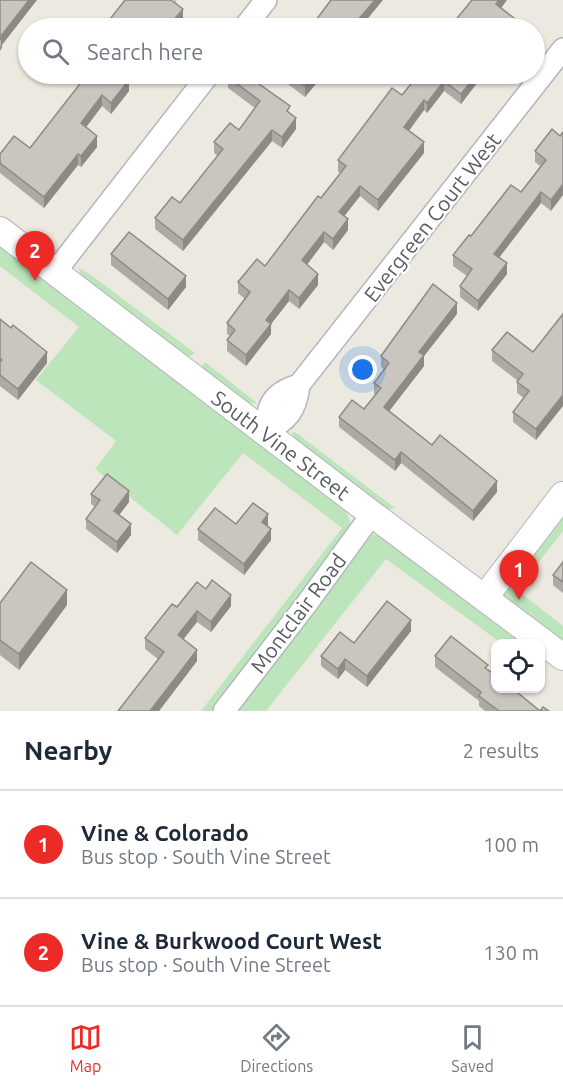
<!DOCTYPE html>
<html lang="en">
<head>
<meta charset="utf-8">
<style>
	body { margin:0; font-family:Ubuntu,sans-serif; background:#f6f6f7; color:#1f2937 }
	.controls { position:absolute; right:18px; bottom:18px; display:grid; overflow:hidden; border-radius:12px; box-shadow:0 2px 4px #0004 }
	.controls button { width:54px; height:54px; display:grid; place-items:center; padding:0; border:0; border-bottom:2px solid #e0e1e3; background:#fff; color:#1f2937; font:30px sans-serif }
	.you { position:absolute; left:363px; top:370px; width:21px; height:21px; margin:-15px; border:4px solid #fff; border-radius:50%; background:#1a73e8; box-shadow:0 0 0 9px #1a73e833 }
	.badge { display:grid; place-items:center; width:39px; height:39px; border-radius:50%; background:#ec2b26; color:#fff; font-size:20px; font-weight:700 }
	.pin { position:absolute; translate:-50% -50px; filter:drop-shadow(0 2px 3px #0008) }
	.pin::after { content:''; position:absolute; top:32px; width:21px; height:18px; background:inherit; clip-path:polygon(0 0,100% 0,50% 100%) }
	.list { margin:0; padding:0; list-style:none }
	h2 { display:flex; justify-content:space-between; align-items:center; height:78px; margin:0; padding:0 24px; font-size:26px }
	h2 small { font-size:20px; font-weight:400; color:#747a83 }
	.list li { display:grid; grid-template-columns:39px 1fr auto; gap:18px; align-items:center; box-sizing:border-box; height:108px; padding:0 24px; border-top:2px solid #e0e1e3 }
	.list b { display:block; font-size:22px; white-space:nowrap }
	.list p { margin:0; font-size:20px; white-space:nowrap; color:#747a83 }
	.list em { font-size:20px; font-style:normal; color:#747a83 }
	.icon { flex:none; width:33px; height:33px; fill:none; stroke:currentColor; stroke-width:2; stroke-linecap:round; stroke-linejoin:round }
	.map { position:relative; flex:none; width:563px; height:711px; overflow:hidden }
	.search { position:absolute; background:#fff; box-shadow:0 2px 4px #0004; left:18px; right:18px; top:18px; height:66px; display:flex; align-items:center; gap:15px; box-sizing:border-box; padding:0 21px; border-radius:33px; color:#747a83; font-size:22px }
	.sheet { height:294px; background:#fff }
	nav { display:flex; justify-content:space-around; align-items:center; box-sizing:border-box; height:84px; border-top:2px solid #e0e1e3; background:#fff; font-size:16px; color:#747a83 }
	nav a { display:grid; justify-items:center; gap:3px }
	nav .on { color:#ec2b26 }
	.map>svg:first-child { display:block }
	.green { fill:#bde5bb }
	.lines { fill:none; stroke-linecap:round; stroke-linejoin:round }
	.minor-casing { stroke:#b3b6bb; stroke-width:24 }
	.tertiary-casing { stroke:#b3b6bb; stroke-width:28 }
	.minor { stroke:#fff; stroke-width:21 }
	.tertiary { stroke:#fff; stroke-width:26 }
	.wall { fill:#ada9a4 }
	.shaded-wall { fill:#8d8a86 }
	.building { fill:#c9c5bf; stroke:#8d8a86; stroke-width:1.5 }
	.labels { text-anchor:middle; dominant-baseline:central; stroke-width:4.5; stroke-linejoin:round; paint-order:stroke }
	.street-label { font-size:21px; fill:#595d61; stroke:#fff }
</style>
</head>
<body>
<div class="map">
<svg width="563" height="711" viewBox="0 0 563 711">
	<rect width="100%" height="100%" fill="#ece9e0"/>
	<g class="green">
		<polygon points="0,247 345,507 351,525 345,540 213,711 201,711 342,528 243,453 177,535 95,469 116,441 36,380 79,327 0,266"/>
		<polygon points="78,267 91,275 195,353 187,358 83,280"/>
		<polygon points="205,362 257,403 249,404 204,374 202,367"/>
		<polygon points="292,431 299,435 395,508 387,510 295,441"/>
		<polygon points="563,511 563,531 517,590 563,626 563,649 504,599 502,593"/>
		<polygon points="373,534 385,539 521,643 501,643 386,559 266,711 233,711 356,551"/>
	</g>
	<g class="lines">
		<defs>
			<g id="minor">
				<polyline points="244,28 266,0"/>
				<polyline points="55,272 209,74"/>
				<path d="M 265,432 C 288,420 296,411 299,385 L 563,49"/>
				<path d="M 265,432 C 268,405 271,393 299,385"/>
				<polyline points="224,711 308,602 372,514"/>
			</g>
			<g id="tertiary">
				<polyline points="0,230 372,514 563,657"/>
				<polyline points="485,597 563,495"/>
			</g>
		</defs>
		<use href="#minor" class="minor-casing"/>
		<use href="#tertiary" class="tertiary-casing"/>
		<use href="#minor" class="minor"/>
		<use href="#tertiary" class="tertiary"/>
	</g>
	<g class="wall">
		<polygon points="177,0 175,2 183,19 176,28 110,28 110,19"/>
		<polygon points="82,74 126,74 124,76 129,91 111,114 102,106 86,127 97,147 81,167 78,165 44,208 0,173 0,154 30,148 79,85 79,77"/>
		<polygon points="280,74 324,74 305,97 280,78"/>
		<polygon points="419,74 477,74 477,83 461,104 444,91 427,113 424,110 409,131 424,153 378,211 360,196 344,216 348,230 333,250 324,242 307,265 318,285 299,309 289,301 271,324 271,334 246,366 227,351 227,340 230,336 227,334 227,323 245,299 238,293 238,282 265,266 340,173 338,171 338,160 402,95"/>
		<polygon points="228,77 290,114 296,129 282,148 272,141 183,251 155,229 155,218 180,203 218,156 214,153 214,142 239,130 255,108 228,88"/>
		<polygon points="552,129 551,211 541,203 499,258 507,274 478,311 460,297 460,286 467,276 453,266 453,255 471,236 521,192 540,166 535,162 535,151"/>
		<polygon points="111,254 186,287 168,310 111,265"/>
		<polygon points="457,314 424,356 424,366 389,411 432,445 497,492 473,521 401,463 395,471 339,427 339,417 364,409 376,395 374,394 374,383 384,369 381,367 381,356"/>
		<polygon points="563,314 536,440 513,422 513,412 524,398 517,393 517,382 518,381 492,361 492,350 533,352"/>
		<polygon points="0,319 47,363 18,400 0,386"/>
		<polygon points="91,494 129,502 119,515 131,535 117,553 86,529 86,519 95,507 91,504"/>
		<polygon points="236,524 268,525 267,526 271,540 244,575 198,540 198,529"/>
		<polygon points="563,562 563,593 553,585 553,575"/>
		<polygon points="206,589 231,606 211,632 197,622 183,639 197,661 159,711 118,711 158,659 145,649 145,638 177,607"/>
		<polygon points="0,603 67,605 19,670 0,655"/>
		<polygon points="411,631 367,687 345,670 338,679 321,666 321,656 354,643"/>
		<polygon points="435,656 488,669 540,711 549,711 485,711 479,706 479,701 435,667"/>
	</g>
	<g class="shaded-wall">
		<polygon points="29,0 37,0 2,45 2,48 0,51 1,36"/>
		<polygon points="375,0 383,0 360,28 351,28"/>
		<polygon points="499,0 507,0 496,15 496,4"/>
		<polygon points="183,9 183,19 176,28 167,28"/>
		<polygon points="155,21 155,28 149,28"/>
		<polygon points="519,22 519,28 513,28"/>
		<polygon points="315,74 324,74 305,97 305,86"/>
		<polygon points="477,74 477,83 461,104 461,94"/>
		<polygon points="129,80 129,91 111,114 111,103"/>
		<polygon points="444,81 444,91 427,113 427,103"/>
		<polygon points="102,95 102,106 81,134 81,123"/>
		<polygon points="424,100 424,110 404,137 404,127"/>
		<polygon points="296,118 296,129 282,148 282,137"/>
		<polygon points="272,130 272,141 183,251 183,240"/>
		<polygon points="97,136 97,147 81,167 81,156"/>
		<polygon points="424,142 424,153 378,211 378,200"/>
		<polygon points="78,154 78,165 44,208 44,197"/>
		<polygon points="563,184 563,195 551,211 551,200"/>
		<polygon points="360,186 360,196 339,223 339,212"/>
		<polygon points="541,192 541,203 494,264 494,254"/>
		<polygon points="348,219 348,230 333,250 333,239"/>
		<polygon points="324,232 324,242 302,271 302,260"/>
		<polygon points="507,263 507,274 478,311 478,301"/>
		<polygon points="318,274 318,285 299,309 299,298"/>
		<polygon points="186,276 186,287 168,310 168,299"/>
		<polygon points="289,290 289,301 271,324 271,334 246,366 246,355 266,320"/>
		<polygon points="457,303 457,314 424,356 424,366 384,418 384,407 419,352"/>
		<polygon points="47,352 47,363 18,400 18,389"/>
		<polygon points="563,395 563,406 536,440 536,429"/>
		<polygon points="401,452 401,463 395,471 395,460"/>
		<polygon points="497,481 497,492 473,521 473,511"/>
		<polygon points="129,491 129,502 114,522 114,511"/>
		<polygon points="268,514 268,525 262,533 262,522"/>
		<polygon points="131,524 131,535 117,553 117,542"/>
		<polygon points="271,529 271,540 244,575 244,564"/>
		<polygon points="67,590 67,605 19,670 19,654"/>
		<polygon points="231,595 231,606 211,632 211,622"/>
		<polygon points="197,611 197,622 178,646 178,635"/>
		<polygon points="411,620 411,631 367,687 367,676"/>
		<polygon points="197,650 197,661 159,711 150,711"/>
		<polygon points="345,659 345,670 338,679 338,669"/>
	</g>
	<g class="building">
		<polygon points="0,0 29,0 1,36 2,37 0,40"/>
		<polygon points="125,0 171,0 183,9 167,28 164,28 155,21 149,28 118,28 120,26 110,19"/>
		<polygon points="331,0 375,0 351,28 310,28"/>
		<polygon points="472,0 499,0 496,4 519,22 513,28 449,28"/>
		<polygon points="82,74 121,74 129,80 111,103 102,95 81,123 97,136 81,156 78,154 44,197 0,163 0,154 14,136 30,148 83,80 79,77"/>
		<polygon points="231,74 245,74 290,106 287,111 296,118 282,137 272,130 183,240 155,218 172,197 180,203 223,149 214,142 230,123 239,130 260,101 228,77"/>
		<polygon points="289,74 315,74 305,86"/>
		<polygon points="419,74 477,74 461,94 444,81 427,103 424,100 404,127 424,142 378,200 360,186 339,212 348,219 333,239 324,232 302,260 318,274 299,298 289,290 266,320 271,324 246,355 227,340 235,330 227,323 250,292 238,282 257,259 265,266 318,196 321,198 346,166 338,160 392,88 402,95"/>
		<polygon points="552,129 560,136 563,132 563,184 551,200 541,192 494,254 507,263 478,301 460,286 472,269 453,255 469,235 471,236 511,185 521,192 546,160 535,151"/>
		<polygon points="129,232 186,276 168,299 111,254"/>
		<polygon points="433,284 457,303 419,352 424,355 384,407 432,445 440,435 497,481 473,511 401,452 395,460 339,417 352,400 364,409 381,388 374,383 389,363 381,356"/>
		<polygon points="563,314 563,395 536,429 513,412 529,391 517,382 523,374 492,350 507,332 533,352"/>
		<polygon points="0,319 11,328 13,325 47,352 18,389 0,375 0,362 2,360 0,358"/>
		<polygon points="107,474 129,491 114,511 131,524 117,542 86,519 100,500 91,494"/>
		<polygon points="253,503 268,514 262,522 271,529 244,564 198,529 215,508 236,524"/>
		<polygon points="31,562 67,590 19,654 0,640 0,603"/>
		<polygon points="563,562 563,582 553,575"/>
		<polygon points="212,580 231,595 211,622 197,611 178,635 197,650 150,711 118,711 164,652 145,638 172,604 177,607 197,582 206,589"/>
		<polygon points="387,601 411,620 367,676 345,659 338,669 321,656 340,632 354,643"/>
		<polygon points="451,636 488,665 485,668 495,675 495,688 512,688 540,711 543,707 549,711 499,711 479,696 481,692 435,656"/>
	</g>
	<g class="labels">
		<g class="street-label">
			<text transform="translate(432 217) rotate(-52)">Evergreen Court West</text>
			<text transform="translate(281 445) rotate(37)">South Vine Street</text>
			<text transform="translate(298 613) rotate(-53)">Montclair Road</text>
		</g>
	</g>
</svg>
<div class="controls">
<button><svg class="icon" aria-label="locate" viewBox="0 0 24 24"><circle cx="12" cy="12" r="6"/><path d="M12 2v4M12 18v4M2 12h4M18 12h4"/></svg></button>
</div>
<div class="you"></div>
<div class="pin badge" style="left:519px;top:600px">1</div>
<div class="pin badge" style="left:35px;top:281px">2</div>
<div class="search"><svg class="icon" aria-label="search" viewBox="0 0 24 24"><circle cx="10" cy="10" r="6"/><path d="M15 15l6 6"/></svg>Search here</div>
</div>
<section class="sheet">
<h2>Nearby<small>2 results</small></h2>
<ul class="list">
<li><span class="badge">1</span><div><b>Vine &amp; Colorado</b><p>Bus stop · South Vine Street</p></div><em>100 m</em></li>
<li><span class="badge">2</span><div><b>Vine &amp; Burkwood Court West</b><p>Bus stop · South Vine Street</p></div><em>130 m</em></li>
</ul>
</section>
<nav>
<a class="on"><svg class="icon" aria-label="map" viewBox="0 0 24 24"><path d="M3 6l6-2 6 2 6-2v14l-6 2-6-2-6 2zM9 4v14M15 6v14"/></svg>Map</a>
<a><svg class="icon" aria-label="directions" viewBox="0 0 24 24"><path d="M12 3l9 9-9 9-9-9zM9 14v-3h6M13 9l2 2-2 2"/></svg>Directions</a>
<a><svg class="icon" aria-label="saved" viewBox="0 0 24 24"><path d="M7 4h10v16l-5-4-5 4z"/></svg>Saved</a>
</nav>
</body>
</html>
